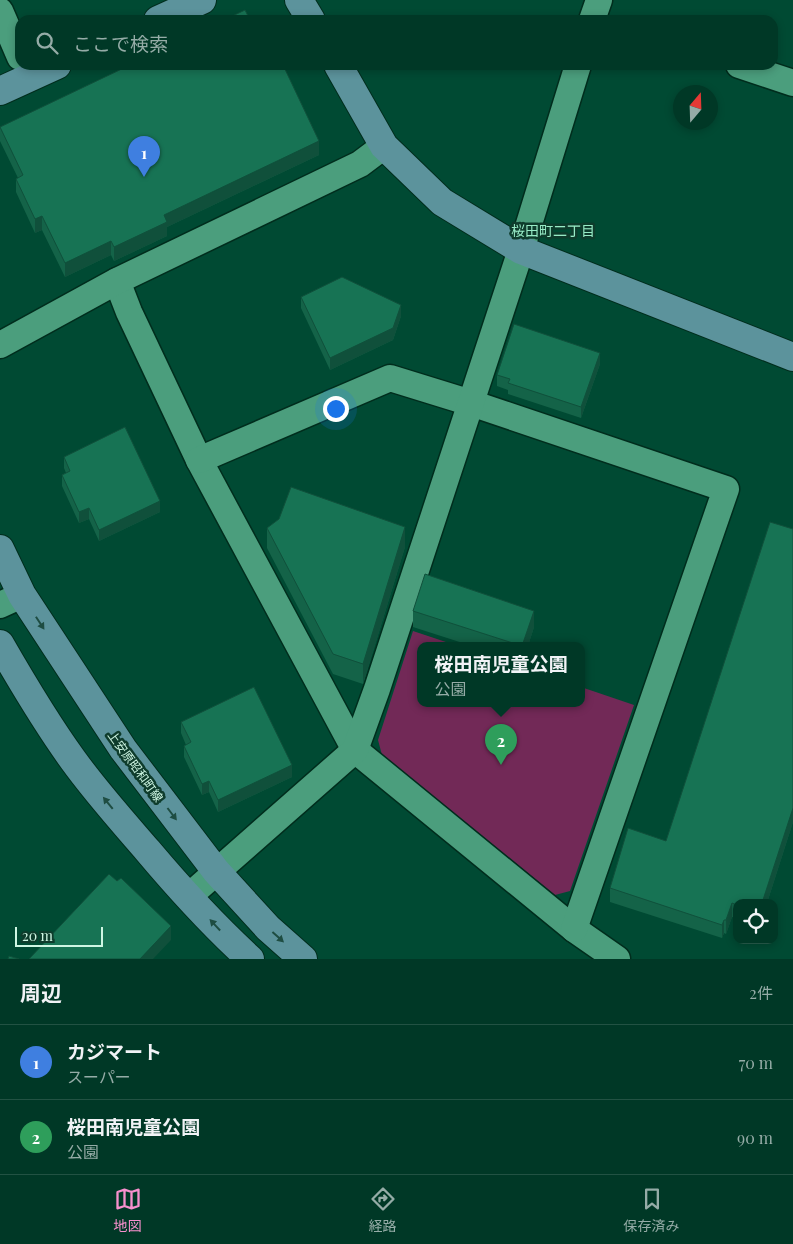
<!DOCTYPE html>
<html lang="ja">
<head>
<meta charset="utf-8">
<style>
	body { margin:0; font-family:"Playfair Display","Noto Sans JP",serif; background:#0a3f2e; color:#f1f3f6 }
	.controls { position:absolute; right:15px; bottom:15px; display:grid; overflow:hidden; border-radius:10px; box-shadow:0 2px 8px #0003 }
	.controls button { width:45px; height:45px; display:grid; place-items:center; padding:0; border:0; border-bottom:1px solid #225243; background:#003826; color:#f1f3f6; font:25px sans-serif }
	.compass { position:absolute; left:673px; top:85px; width:45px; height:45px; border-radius:50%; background:#003826; box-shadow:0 2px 8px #0003; rotate:19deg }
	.scale { position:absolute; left:15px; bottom:12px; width:88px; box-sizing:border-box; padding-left:5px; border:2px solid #cef6e3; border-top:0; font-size:14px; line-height:18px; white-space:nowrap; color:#cef6e3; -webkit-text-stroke:4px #0e3c2c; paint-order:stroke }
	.you { position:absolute; left:335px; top:408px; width:18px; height:18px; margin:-12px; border:4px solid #fff; border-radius:50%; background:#1a73e8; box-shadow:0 0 0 8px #1a73e833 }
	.badge { display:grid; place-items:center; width:32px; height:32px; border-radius:50%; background:#f790cd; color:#fff; font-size:16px; font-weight:700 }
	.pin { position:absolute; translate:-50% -41px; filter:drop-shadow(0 1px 2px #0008) }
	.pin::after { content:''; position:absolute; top:26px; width:18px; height:15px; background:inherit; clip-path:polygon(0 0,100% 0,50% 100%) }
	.popup { position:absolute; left:417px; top:642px; width:168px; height:65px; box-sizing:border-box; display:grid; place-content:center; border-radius:10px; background:#003826; filter:drop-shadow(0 1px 4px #0005); font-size:16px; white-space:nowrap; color:#95aca7 }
	.popup b { font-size:19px; color:#f1f3f6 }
	.popup::after { content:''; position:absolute; left:50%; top:100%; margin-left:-10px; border:10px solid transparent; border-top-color:#003826 }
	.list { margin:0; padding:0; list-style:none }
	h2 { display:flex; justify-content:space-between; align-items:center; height:65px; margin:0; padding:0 20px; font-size:21px }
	h2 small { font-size:16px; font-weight:400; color:#95aca7 }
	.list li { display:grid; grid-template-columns:32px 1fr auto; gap:15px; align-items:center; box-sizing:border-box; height:75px; padding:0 20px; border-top:1px solid #225243 }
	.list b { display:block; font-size:19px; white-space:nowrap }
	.list p { margin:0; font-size:16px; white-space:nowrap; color:#95aca7 }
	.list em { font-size:16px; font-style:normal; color:#95aca7 }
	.icon { flex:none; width:28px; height:28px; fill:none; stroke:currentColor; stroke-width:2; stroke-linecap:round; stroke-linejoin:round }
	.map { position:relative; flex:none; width:793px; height:959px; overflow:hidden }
	.search { position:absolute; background:#003826; box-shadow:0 2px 8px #0003; left:15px; right:15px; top:15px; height:55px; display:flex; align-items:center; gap:12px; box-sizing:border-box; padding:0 18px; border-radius:15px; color:#95aca7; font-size:19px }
	.sheet { height:215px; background:#003826 }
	nav { display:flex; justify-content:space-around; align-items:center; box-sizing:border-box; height:70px; border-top:1px solid #225243; background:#003826; font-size:14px; color:#95aca7 }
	nav a { display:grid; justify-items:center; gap:2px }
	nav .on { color:#f790cd }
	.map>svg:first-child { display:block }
	.green { fill:#722957 }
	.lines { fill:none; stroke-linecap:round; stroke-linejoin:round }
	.street-casing { stroke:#002d1d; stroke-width:29 }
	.secondary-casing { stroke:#002d1d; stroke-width:30 }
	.street { stroke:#4b9e7d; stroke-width:26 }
	.secondary { stroke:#5c939c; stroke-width:28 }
	.wall { fill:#146348 }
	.shaded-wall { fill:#10503b }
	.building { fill:#177354; stroke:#10503b }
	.oneway { fill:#1e4d42 }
	.labels { text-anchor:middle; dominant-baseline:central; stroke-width:5; stroke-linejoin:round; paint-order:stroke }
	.street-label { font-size:12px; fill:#cef6e3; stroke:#0e3c2c }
	.neighbourhood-label { font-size:14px; fill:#97ebc6; stroke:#0e3c2c }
</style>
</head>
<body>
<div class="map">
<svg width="793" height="959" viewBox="0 0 793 959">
	<rect width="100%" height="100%" fill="#004a33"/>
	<polygon class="green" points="413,631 458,646 421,646 421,704 581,704 581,687 634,705 570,891 555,895 382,755 378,740"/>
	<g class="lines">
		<defs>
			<g id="street">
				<polyline points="0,11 20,57"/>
				<polyline points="592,20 599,0"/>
				<polyline points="739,65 793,83"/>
				<polyline points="117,281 129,312 199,460 355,750 574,929 617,959"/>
				<polyline points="0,345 117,281 360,164 384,146"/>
				<polyline points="199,460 390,378 471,403 726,489 574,929"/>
				<polyline points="0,605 22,595"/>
				<polyline points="188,897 355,750 377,689 521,250 578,65"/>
			</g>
			<g id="secondary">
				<polyline points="299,0 311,20"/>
				<polyline points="158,20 202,0"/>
				<polyline points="338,65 384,146 442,202 521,250 793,357"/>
				<polyline points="0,91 57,65"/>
				<polyline points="0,549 22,595 123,749 216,871 268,928 303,959"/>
				<path d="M 0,644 C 23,684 46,723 73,760 C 96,792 123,822 148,851 C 180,889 214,926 250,959"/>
			</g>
		</defs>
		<use href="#street" class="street-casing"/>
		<use href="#secondary" class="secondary-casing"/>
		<use href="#street" class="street"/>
		<use href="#secondary" class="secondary"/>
	</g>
	<g class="wall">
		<polygon points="0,127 319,155 167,227 167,236 114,261 111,255 65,277 42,230 35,233 16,192 16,179 18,178 0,141"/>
		<polygon points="301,297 401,316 393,340 330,370 301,308"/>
		<polygon points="600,364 581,418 508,394 508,390 497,386 497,375"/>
		<polygon points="64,457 160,512 99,541 89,519 79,523 62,486 62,475 66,473 64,468"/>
		<polygon points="267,528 405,547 363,684 333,674 267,548"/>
		<polygon points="413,611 534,627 528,646 472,646 413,627"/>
		<polygon points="181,722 292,777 218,812 209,792 202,795 184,757 184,746 186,745 181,733"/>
		<polygon points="793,822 767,903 737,903 737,919 732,917 726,934 724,933 722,938 610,902 610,888 666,841"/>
	</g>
	<g class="shaded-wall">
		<polygon points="319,141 319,155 167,227 167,236 114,261 114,247 164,215"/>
		<polygon points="42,216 42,230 35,233 35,219"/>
		<polygon points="111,241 111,255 65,277 65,263"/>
		<polygon points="401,305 401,316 393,340 330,370 330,358"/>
		<polygon points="600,353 600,364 581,418 581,407"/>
		<polygon points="160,501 160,512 99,541 99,530"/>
		<polygon points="89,508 89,519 79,523 79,512"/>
		<polygon points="405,527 405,547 363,684 363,664"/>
		<polygon points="534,611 534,627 528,646 522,646"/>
		<polygon points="292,765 292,777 218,812 218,800"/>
		<polygon points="209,781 209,792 202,795 202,784"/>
		<polygon points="793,808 793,822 767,903 762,903"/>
		<polygon points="732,903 732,917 726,934 726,920"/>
		<polygon points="724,920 724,933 722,938 722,925"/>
		<polygon points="171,926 171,940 153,959 140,959"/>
	</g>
	<g class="building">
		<polygon points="245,10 250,20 224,20"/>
		<polygon points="130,65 272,65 273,67 276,65 283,65 319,141 164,215 167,222 114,247 111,241 65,263 42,216 35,219 16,179 23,175 0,127"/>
		<polygon points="342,277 401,305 393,328 330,358 301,297"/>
		<polygon points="514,324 600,353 581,407 508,383 510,379 497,375"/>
		<polygon points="125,427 160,501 99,530 89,508 79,512 62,475 70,471 64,457"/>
		<polygon points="291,487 405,527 363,664 333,654 267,528 279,519"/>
		<polygon points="770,522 793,529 793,808 762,903 756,903 748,900 747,903 737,903 737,905 732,903 726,920 724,920 722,925 610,888 628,828 666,841"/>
		<polygon points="425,574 534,611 522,646 413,611"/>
		<polygon points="254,687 292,765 218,800 209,781 202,784 184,746 191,742 181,722"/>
		<polygon points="109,874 117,881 121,878 171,926 140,959 29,959"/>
		<polygon points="9,956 19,959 8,959"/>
	</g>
	<defs><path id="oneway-solid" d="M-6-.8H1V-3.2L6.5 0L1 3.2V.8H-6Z" transform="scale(1.25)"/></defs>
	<g class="oneway">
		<use href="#oneway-solid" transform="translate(40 623) rotate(57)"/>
		<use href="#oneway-solid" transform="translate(108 803) rotate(-129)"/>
		<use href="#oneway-solid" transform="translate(172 814) rotate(53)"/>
		<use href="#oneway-solid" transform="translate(215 925) rotate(-133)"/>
		<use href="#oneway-solid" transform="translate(278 937) rotate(42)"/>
	</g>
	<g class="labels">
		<g class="street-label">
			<text transform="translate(136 766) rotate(54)">上安原昭和町線</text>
		</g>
		<g class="neighbourhood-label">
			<text x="553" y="230">桜田町二丁目</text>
		</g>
	</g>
</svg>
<div class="controls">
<button><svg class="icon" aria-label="locate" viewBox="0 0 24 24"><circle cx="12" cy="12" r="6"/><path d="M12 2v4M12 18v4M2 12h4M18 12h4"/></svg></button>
</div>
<svg class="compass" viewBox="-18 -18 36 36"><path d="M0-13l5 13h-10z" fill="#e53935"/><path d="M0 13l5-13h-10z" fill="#95aca7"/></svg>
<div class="scale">20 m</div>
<div class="you"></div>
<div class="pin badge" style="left:144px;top:177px;background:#3f7fe0">1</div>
<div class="pin badge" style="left:501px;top:765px;background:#2e9e5b">2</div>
<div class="popup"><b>桜田南児童公園</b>公園</div>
<div class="search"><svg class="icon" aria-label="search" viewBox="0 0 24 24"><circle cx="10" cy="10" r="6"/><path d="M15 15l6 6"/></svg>ここで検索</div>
</div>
<section class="sheet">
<h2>周辺<small>2件</small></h2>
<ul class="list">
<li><span class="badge" style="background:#3f7fe0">1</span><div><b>カジマート</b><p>スーパー</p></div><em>70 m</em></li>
<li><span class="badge" style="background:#2e9e5b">2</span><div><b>桜田南児童公園</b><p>公園</p></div><em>90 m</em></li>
</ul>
</section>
<nav>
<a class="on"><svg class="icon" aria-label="map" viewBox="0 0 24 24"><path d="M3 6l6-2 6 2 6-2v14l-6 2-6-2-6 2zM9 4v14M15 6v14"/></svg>地図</a>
<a><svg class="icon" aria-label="directions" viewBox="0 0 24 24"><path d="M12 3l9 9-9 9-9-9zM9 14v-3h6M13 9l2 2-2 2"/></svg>経路</a>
<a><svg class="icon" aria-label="saved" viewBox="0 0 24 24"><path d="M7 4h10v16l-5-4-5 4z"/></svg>保存済み</a>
</nav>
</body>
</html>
